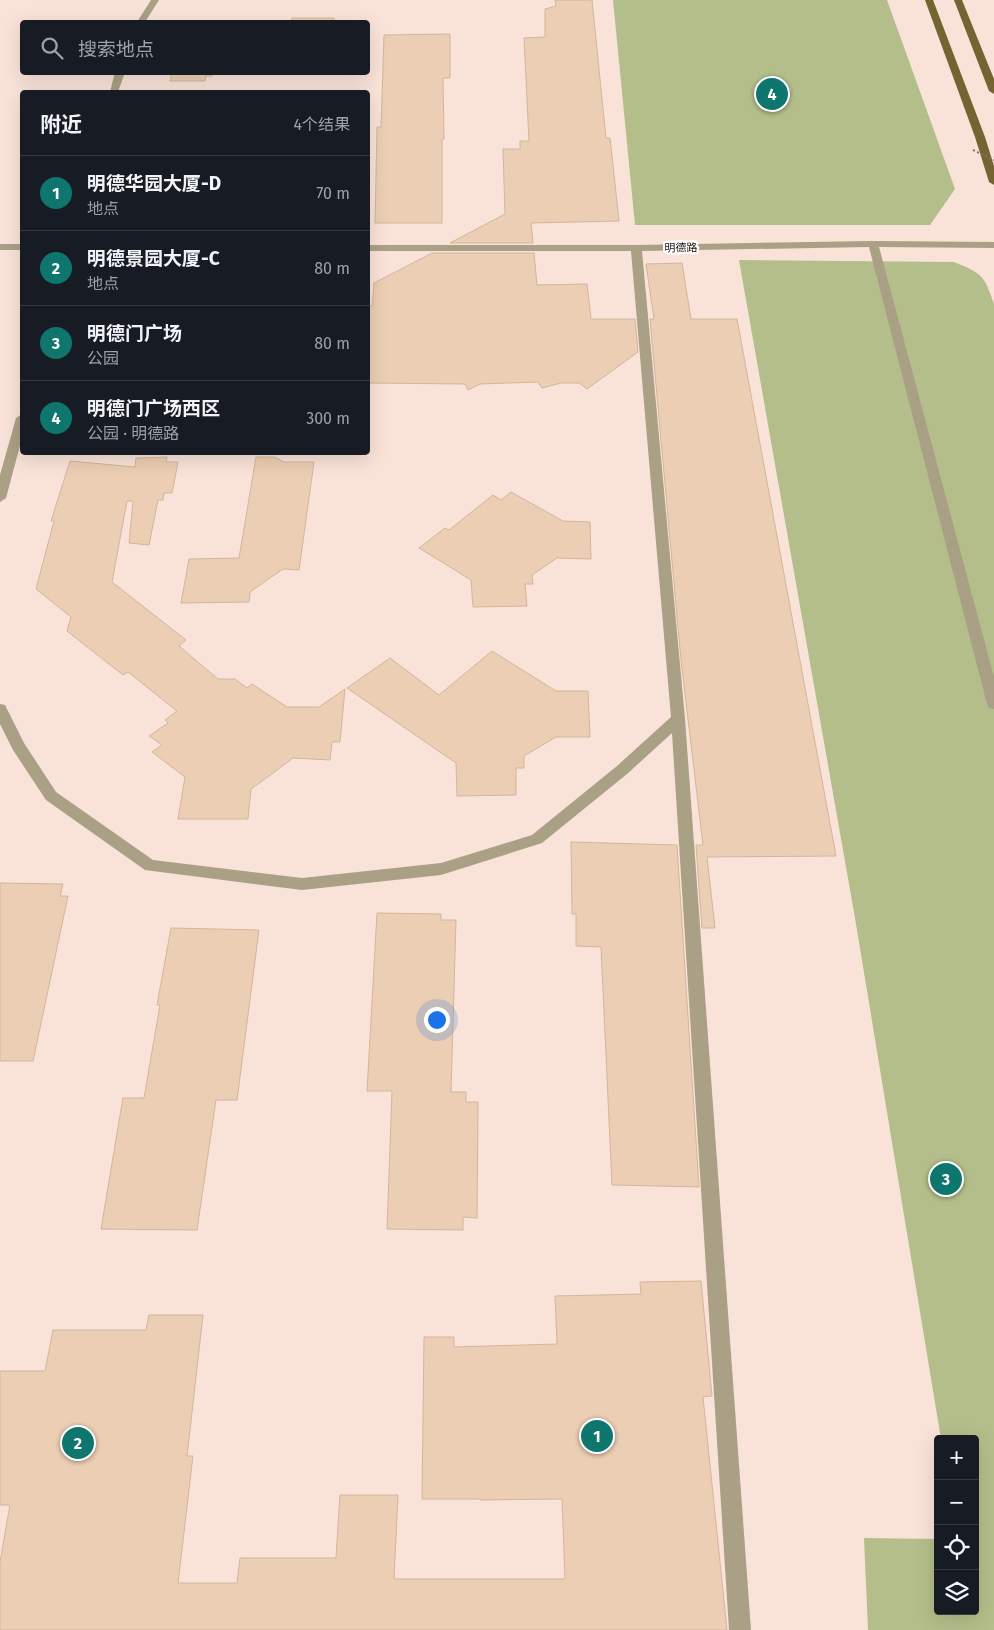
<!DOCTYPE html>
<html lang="zh">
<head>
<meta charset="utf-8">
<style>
	body { margin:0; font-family:"Fira Sans","Noto Sans SC",sans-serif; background:#242831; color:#f1f3f6 }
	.controls { position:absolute; right:15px; bottom:15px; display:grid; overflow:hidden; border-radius:5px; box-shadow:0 5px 20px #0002 }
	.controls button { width:45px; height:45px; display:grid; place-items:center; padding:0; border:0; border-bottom:1px solid #363941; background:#171b24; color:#f1f3f6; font:25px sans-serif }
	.you { position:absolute; left:436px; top:1019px; width:18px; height:18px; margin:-12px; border:4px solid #fff; border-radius:50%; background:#1a73e8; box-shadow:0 0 0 8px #1a73e833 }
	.badge { display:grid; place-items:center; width:32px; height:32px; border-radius:50%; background:#0f766e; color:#fff; font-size:16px; font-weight:700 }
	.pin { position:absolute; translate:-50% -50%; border:2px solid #fff; box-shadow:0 1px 5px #0006 }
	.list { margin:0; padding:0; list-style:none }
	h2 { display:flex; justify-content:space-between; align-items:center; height:65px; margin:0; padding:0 20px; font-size:21px }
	h2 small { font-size:16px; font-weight:400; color:#9ea1a6 }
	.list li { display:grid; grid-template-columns:32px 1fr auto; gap:15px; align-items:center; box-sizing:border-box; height:75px; padding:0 20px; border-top:1px solid #363941 }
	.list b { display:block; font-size:19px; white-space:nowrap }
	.list p { margin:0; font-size:16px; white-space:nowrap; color:#9ea1a6 }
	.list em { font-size:16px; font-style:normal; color:#9ea1a6 }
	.icon { flex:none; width:28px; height:28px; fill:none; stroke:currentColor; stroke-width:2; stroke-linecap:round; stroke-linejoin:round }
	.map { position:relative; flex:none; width:994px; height:1630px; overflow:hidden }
	.search { position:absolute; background:#171b24; box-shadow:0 5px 20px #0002; left:20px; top:20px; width:350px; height:55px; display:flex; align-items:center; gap:12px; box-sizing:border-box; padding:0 18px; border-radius:5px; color:#9ea1a6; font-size:19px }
	.panel { position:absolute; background:#171b24; box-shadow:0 5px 20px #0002; left:20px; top:90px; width:350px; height:365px; border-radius:5px }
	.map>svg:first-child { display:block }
	.green { fill:#b4be8a }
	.building { fill:#ebceb3; stroke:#d2b69c }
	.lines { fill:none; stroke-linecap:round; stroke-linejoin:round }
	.minor { fill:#a9a085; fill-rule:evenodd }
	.major { fill:#756431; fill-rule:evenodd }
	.path-bridge { stroke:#827069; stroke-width:2; stroke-dasharray:2 2.5; stroke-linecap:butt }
	.labels { text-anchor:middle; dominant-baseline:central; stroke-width:4.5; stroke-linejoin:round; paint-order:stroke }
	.far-street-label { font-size:11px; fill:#1b0e09; stroke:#fff }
</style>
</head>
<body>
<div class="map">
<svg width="994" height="1630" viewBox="0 0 994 1630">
	<rect width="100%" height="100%" fill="#f9e2d8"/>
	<g class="green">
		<polygon points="613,0 887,0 955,189 930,225 635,225"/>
		<path d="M 739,260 L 954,262 C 983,274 984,275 994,304 L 994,1630 L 868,1630 L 864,1538 L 938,1539 L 938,1611 L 975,1611 L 975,1439 L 941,1439 L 855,918 Z"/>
	</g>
	<g class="building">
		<polygon points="555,0 592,0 606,138 610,138 619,221 531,223 533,243 450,243 505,214 503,149 520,149 520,141 529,141 524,38 545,37 545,9 556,6"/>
		<polygon points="292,18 334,18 334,22 291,22"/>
		<polygon points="450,34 450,78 443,78 444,139 442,139 442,223 375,223 377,127 381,127 384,35"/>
		<polygon points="172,72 213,72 212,76 206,76 205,81 170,81"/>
		<polygon points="432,253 534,253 537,285 587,284 591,319 635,319 638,352 587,389 579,383 561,383 542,388 538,382 480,384 468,390 465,384 368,383 368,306 372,306 374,283"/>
		<polygon points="682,263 691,319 737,319 836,856 707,857 715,928 702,928 696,845 703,845 681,660 650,319 654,319 646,264"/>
		<polygon points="167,457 166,462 178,462 172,493 164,493 163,500 158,500 149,545 129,543 133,501 127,501 112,582 186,640 179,646 218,679 235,679 247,688 252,684 287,707 319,707 345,689 340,742 332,742 330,760 293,758 265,779 251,789 248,819 178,819 185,777 152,752 162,745 149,736 168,723 165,720 177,711 128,672 123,675 67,631 71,617 36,589 54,521 51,521 70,461 135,467 136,458"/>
		<polygon points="256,457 275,457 284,462 314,462 299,570 283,569 250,592 249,602 181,603 189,559 239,558"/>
		<polygon points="511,492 563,521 590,522 591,559 557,558 532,575 533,584 525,584 527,606 473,607 471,580 419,548 445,528 449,530 493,495 501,500"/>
		<polygon points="492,651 556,691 588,691 590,737 556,737 524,756 524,768 516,768 516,795 457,796 456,763 347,688 390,658 439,695"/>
		<polygon points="571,842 677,845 699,1187 612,1185 601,947 576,946 576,914 572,914"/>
		<polygon points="0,883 63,884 60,896 68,896 33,1061 0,1061"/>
		<polygon points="377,913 441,914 441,920 456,920 451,1092 466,1092 466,1102 478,1102 477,1218 463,1217 463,1230 387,1229 392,1091 367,1091"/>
		<polygon points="171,928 259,930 237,1100 216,1100 197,1230 101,1229 123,1098 144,1098 160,1005 157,1005"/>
		<polygon points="701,1281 712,1396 703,1397 727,1630 0,1630 0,1562 10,1505 0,1505 0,1371 45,1371 53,1330 146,1330 149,1315 203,1315 187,1456 193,1456 178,1583 237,1583 240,1558 336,1558 340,1495 398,1495 394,1579 565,1579 562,1499 480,1500 480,1499 422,1499 424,1337 454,1337 454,1347 557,1344 555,1296 641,1294 640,1282"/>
	</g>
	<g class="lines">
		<g class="minor">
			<polygon points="151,0 159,0 145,22 137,22"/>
			<polygon points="115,72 125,72 118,92 110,92"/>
			<polygon points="873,241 994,242 994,248 879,247 994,677 994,709 989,708 987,704 869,247 642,251 685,719 751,1630 729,1630 672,733 627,774 542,843 441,875 302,890 145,870 46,800 13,750 0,724 0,704 5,705 24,743 56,792 153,860 302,878 441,863 532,835 617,766 671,717 631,251 368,251 368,245 636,245"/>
			<rect x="0" y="244" width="22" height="6"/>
			<polygon points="22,414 22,438 6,498 0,502 0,475 16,418"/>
		</g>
		<g class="major">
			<polygon points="925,0 933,0 985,137 994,166 994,185 989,182 975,137"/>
			<polygon points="954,0 962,0 994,79 994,94 989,91"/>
		</g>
		<polyline class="path-bridge" points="973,150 994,160"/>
	</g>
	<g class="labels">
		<g class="far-street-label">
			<text transform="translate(681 248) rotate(-1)">明德路</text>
		</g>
	</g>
</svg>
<div class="controls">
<button>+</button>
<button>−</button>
<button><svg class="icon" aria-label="locate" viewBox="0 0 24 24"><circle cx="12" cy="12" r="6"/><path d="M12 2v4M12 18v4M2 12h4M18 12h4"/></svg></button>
<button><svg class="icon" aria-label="layers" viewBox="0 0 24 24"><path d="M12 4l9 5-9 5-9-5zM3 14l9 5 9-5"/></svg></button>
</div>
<div class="you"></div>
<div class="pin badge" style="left:597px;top:1436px">1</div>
<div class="pin badge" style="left:78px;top:1443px">2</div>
<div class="pin badge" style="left:946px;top:1179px">3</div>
<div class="pin badge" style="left:772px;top:94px">4</div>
<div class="search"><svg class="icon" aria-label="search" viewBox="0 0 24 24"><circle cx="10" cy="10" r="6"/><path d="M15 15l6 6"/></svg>搜索地点</div>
<section class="panel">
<h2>附近<small>4个结果</small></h2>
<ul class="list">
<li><span class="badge">1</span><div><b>明德华园大厦-D</b><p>地点</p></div><em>70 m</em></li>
<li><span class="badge">2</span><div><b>明德景园大厦-C</b><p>地点</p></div><em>80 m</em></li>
<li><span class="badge">3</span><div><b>明德门广场</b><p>公园</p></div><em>80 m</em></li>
<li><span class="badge">4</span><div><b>明德门广场西区</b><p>公园 · 明德路</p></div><em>300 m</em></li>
</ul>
</section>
</div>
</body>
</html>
